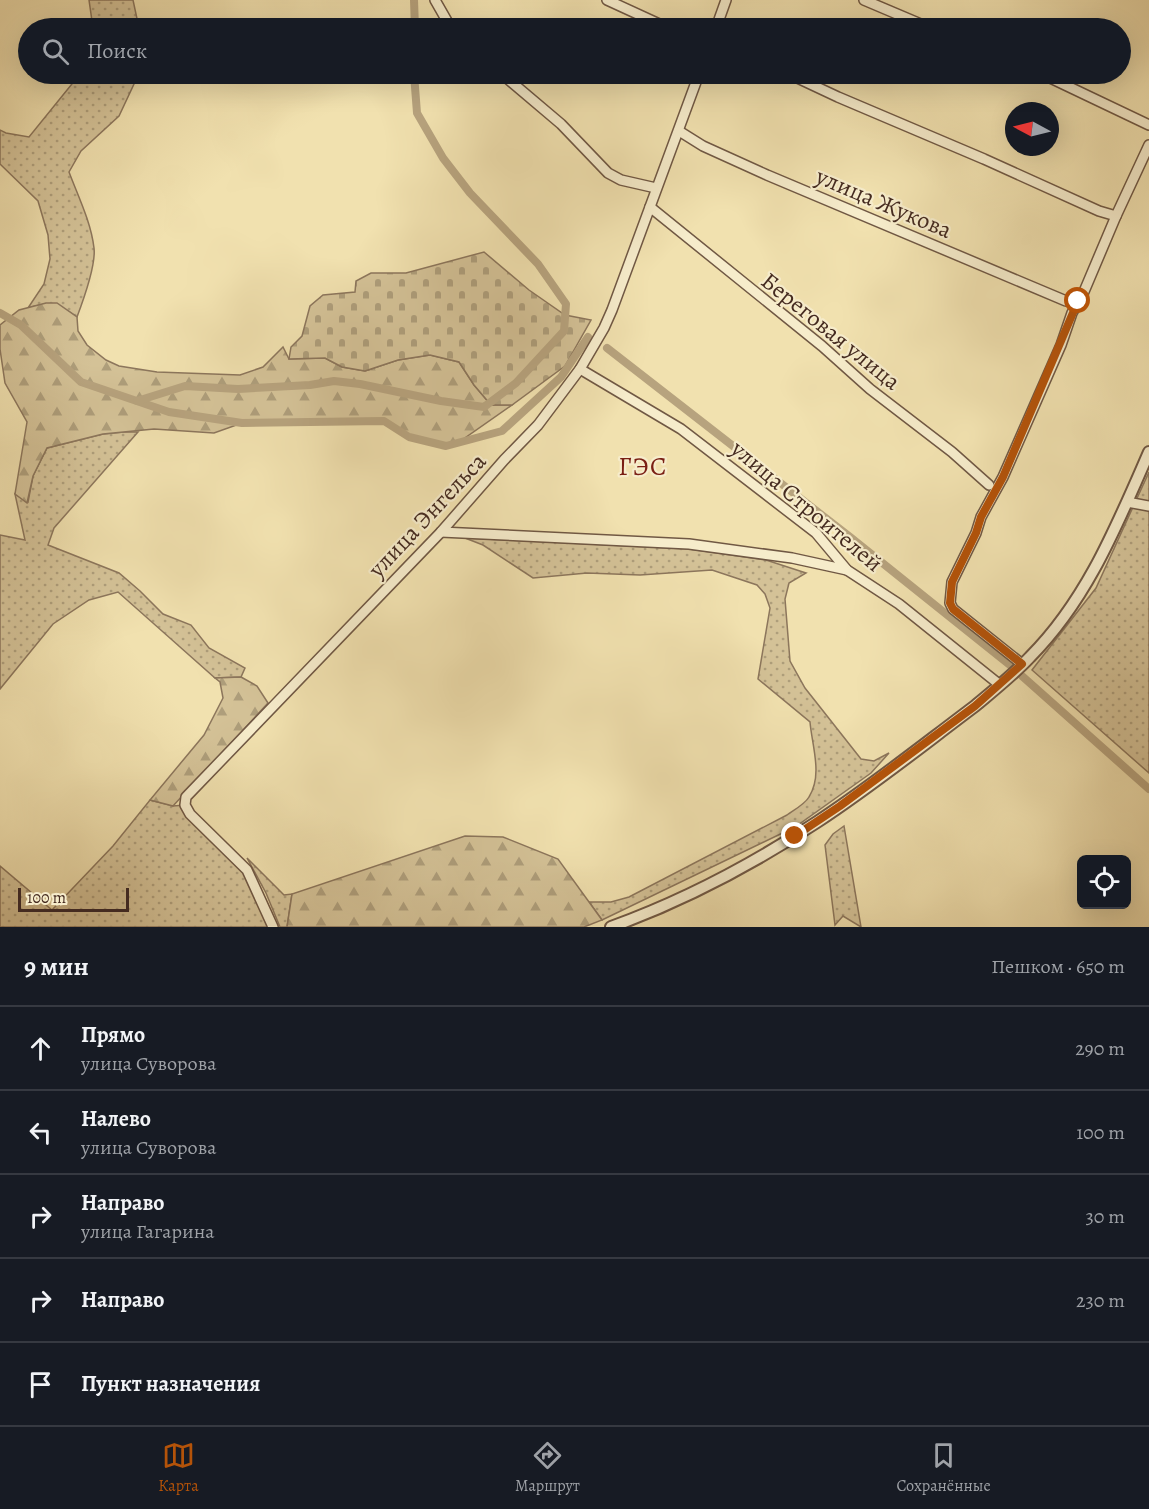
<!DOCTYPE html>
<html lang="ru">
<head>
<meta charset="utf-8">
<style>
	body { margin:0; font-family:Alegreya,serif; background:#20242c; color:#f1f3f6 }
	.controls { position:absolute; right:18px; bottom:18px; display:grid; overflow:hidden; border-radius:9px; box-shadow:0 6px 24px #0002 }
	.controls button { width:54px; height:54px; display:grid; place-items:center; padding:0; border:0; border-bottom:2px solid #363941; background:#171b24; color:#f1f3f6; font:30px sans-serif }
	.compass { position:absolute; left:1005px; top:102px; width:54px; height:54px; border-radius:50%; background:#171b24; box-shadow:0 6px 24px #0002; rotate:277deg }
	.scale { position:absolute; left:18px; bottom:15px; width:111px; box-sizing:border-box; padding-left:6px; border:3px solid #452b20; border-top:0; font-size:16px; line-height:21px; white-space:nowrap; color:#452b20; -webkit-text-stroke:4px #f6eccb; paint-order:stroke }
	.stop { position:absolute; width:18px; height:18px; margin:-14px; border:4px solid #b45309; border-radius:50%; background:#fff }
	.stop.end { background:#b45309; border-color:#fff; box-shadow:0 2px 6px #0008 }
	.list { margin:0; padding:0; list-style:none }
	h2 { display:flex; justify-content:space-between; align-items:center; height:78px; margin:0; padding:0 24px; font-size:26px }
	h2 small { font-size:20px; font-weight:400; color:#9ea1a6 }
	.list li { display:grid; grid-template-columns:39px 1fr auto; gap:18px; align-items:center; box-sizing:border-box; height:84px; padding:0 24px; border-top:2px solid #363941 }
	.list b { display:block; font-size:22px; white-space:nowrap }
	.list p { margin:0; font-size:20px; white-space:nowrap; color:#9ea1a6 }
	.list em { font-size:20px; font-style:normal; color:#9ea1a6 }
	.icon { flex:none; width:33px; height:33px; fill:none; stroke:currentColor; stroke-width:2; stroke-linecap:round; stroke-linejoin:round }
	.map { position:relative; flex:none; width:1149px; height:927px; overflow:hidden }
	.search { position:absolute; background:#171b24; box-shadow:0 6px 24px #0002; left:18px; right:18px; top:18px; height:66px; display:flex; align-items:center; gap:15px; box-sizing:border-box; padding:0 21px; border-radius:33px; color:#9ea1a6; font-size:22px }
	.sheet { height:498px; background:#171b24 }
	nav { display:flex; justify-content:space-around; align-items:center; box-sizing:border-box; height:84px; border-top:2px solid #363941; background:#171b24; font-size:16px; color:#9ea1a6 }
	nav a { display:grid; justify-items:center; gap:3px }
	nav .on { color:#b45309 }
	.map>svg:first-child { display:block }
	.grass { fill:url(#grass-dots); stroke:#8c765c; stroke-width:1.5 }
	.forest { fill:url(#forest-firs); stroke:#8c765c; stroke-width:1.5 }
	.cemetery { fill:url(#cemetery-stones); stroke:#8c765c; stroke-width:1.5 }
	.lines { fill:none; stroke-linecap:round; stroke-linejoin:round }
	.canal { stroke:#b7a37e; stroke-width:8 }
	.minor-casing { stroke:#705844; stroke-width:12 }
	.tertiary-casing { stroke:#705844; stroke-width:14 }
	.minor { stroke:#f6eccb; stroke-width:9 }
	.tertiary { stroke:#f6eccb; stroke-width:10 }
	.route { stroke:#b45309; stroke-width:8 }
	.labels { text-anchor:middle; dominant-baseline:central; stroke-width:4.5; stroke-linejoin:round; paint-order:stroke }
	.street-label { font-size:24px; fill:#452b20; stroke:#f6eccb }
	.neighbourhood-label { font-size:26px; letter-spacing:1.5px; fill:#7a1f14; stroke:#f6eccb }
</style>
</head>
<body>
<div class="map">
<svg width="1149" height="927" viewBox="0 0 1149 927">
	<defs>
		<pattern id="grass-dots" width="8" height="8" patternUnits="userSpaceOnUse" patternTransform="scale(1.5)"><rect width="8" height="8" fill="#d4c297"/><path d="M2 2h.1M6 6h.1" fill="none" stroke="#ae9e7b" stroke-width="1.8" stroke-linecap="round"/></pattern>
		<pattern id="forest-firs" width="22" height="20" patternUnits="userSpaceOnUse" patternTransform="scale(1.5)"><rect width="22" height="20" fill="#d4c297"/><path d="M5 1l3.5 6h-7zM16 11l3.5 6h-7z" fill="#ae9e7b"/></pattern>
		<pattern id="cemetery-stones" width="16" height="16" patternUnits="userSpaceOnUse" patternTransform="scale(1.5)"><rect width="16" height="16" fill="#d4c297"/><path d="M2 7V4a2 2 0 0 1 4 0v3zM10 15v-3a2 2 0 0 1 4 0v3z" fill="#ae9e7b"/></pattern>
	</defs>
	<rect width="100%" height="100%" fill="#f1e1af"/>
	<filter id="stains"><feTurbulence type="fractalNoise" baseFrequency=".00333" numOctaves="4"/><feColorMatrix values="0 0 0 0 .2 0 0 0 0 .09 0 0 0 0 .02 0 0 0 .5 -.17"/></filter>
	<radialGradient id="worn" r=".72"><stop offset=".6" stop-color="#630" stop-opacity="0"/><stop offset="1" stop-color="#630" stop-opacity=".3"/></radialGradient>
	<g class="grass">
		<polygon points="89,0 133,0 139,28 93,28"/>
		<path d="M 80,74 L 136,74 L 134,84 L 119,116 L 81,151 L 69,172 C 78,196 91,222 94,248 C 96,264 83,301 77,317 C 60,304 48,302 28,308 L 44,284 L 50,259 L 48,235 L 38,201 L 0,164 L 0,130 L 6,133 L 29,137 Z"/>
		<polygon points="124,432 138,432 54,528 48,545 119,573 140,591 163,614 191,625 209,648 245,668 241,677 215,678 118,592 89,600 53,624 0,689 0,535 25,540 15,494 28,502 33,476 47,448 103,434"/>
		<polygon points="1149,472 1149,773 1032,670 1096,588"/>
		<path d="M 465,538 L 689,549 L 766,560 L 806,573 L 789,583 L 785,599 L 790,661 L 805,688 L 861,759 L 874,761 L 889,753 L 871,773 L 795,827 L 602,920 L 589,902 L 611,902 L 629,897 L 787,815 C 794,810 805,804 809,797 C 823,775 812,746 810,722 L 758,679 L 770,608 L 765,594 L 757,585 L 712,570 L 640,575 L 587,573 L 533,578 L 483,545 Z"/>
		<polygon points="150,800 173,806 185,805 247,870 273,927 0,927 0,866 52,910 113,846"/>
		<polygon points="844,826 861,927 843,916 835,925 825,845 833,834"/>
		<polygon points="247,858 284,895 292,894 287,927 280,927 266,893"/>
	</g>
	<g class="forest">
		<polygon points="46,303 57,303 77,317 78,331 87,345 106,360 119,366 157,372 240,375 263,367 283,347 289,359 325,358 342,367 365,371 398,360 430,355 459,362 474,385 491,405 512,405 459,442 446,446 409,437 384,421 242,423 214,433 154,429 103,434 47,448 33,476 27,503 15,494 27,422 5,383 0,349 0,325 19,310"/>
		<polygon points="241,677 257,686 268,703 173,806 150,800 204,735 223,698 220,682 215,678"/>
		<polygon points="465,836 503,837 558,859 602,920 584,927 287,927 292,894"/>
	</g>
	<polygon class="cemetery" points="484,252 529,290 565,315 591,320 565,366 512,405 491,405 474,385 459,362 430,355 398,360 365,371 342,367 325,358 289,359 291,347 302,336 310,306 323,295 355,292 356,281 371,273 406,273"/>
	<g class="lines">
		<g class="canal">
			<polyline points="414,0 415,28"/>
			<polyline points="0,313 21,325 81,382 169,412 242,423 384,421 409,437 446,446 502,431 561,377 588,337"/>
			<polyline points="607,348 850,537 1011,666"/>
			<polyline points="137,401 185,386 238,389 310,385 334,381 360,384 441,401 484,407 516,383 564,331 566,304 538,264 470,193 443,158 417,113 414,74"/>
			<polyline points="1022,676 1149,789"/>
		</g>
		<defs>
			<g id="minor">
				<polyline points="435,0 451,28"/>
				<polyline points="607,0 668,28"/>
				<polyline points="864,0 930,28"/>
				<polyline points="716,28 726,0"/>
				<polyline points="502,74 561,124 608,173 621,180 656,188"/>
				<polyline points="789,74 838,97 984,159 1099,211 1116,216"/>
				<polyline points="1042,74 1149,125"/>
				<polyline points="679,131 703,146 767,175 1066,301 1078,301"/>
				<polyline points="650,207 822,346 870,389 952,452 989,485"/>
				<polyline points="580,369 681,429 816,533 847,570 899,604 1000,685"/>
				<polyline points="1127,502 1149,506"/>
				<polyline points="441,532 689,544 792,558 847,570"/>
				<polyline points="1022,664 953,609 950,603 952,582 976,533 981,517 1003,477 1061,345 1072,313 1083,294 1116,216 1149,145"/>
				<polyline points="273,927 247,870 190,814 185,805 186,797 441,532 504,460 538,425 580,369 604,328 612,310 699,74"/>
			</g>
			<path id="tertiary" d="M 611,927 C 683,901 753,864 817,822 C 872,786 923,745 975,706 C 994,690 1013,675 1030,657 C 1087,600 1117,525 1149,452"/>
		</defs>
		<use href="#minor" class="minor-casing"/>
		<use href="#tertiary" class="tertiary-casing"/>
		<use href="#minor" class="minor"/>
		<use href="#tertiary" class="tertiary"/>
	</g>
	<g class="lines">
		<polyline class="route" points="795,836 840,806 975,706 1022,664 953,609 950,603 952,582 976,533 981,517 1003,477 1078,301"/>
	</g>
	<g class="labels">
		<g class="street-label">
			<text transform="translate(884 203) rotate(23)">улица Жукова</text>
			<text transform="translate(831 331) rotate(39)">Береговая улица</text>
			<text transform="translate(807 506) rotate(40)">улица Строителей</text>
			<text transform="translate(427 515) rotate(-47)">улица Энгельса</text>
		</g>
		<g class="neighbourhood-label">
			<text x="643" y="466">ГЭС</text>
		</g>
	</g>
	<rect width="100%" height="100%" filter="url(#stains)"/>
	<rect width="100%" height="100%" fill="url(#worn)"/>
</svg>
<div class="controls">
<button><svg class="icon" aria-label="locate" viewBox="0 0 24 24"><circle cx="12" cy="12" r="6"/><path d="M12 2v4M12 18v4M2 12h4M18 12h4"/></svg></button>
</div>
<svg class="compass" viewBox="-18 -18 36 36"><path d="M0-13l5 13h-10z" fill="#e53935"/><path d="M0 13l5-13h-10z" fill="#9ea1a6"/></svg>
<div class="scale">100 m</div>
<div class="stop" style="left:1078px;top:301px"></div>
<div class="stop end" style="left:795px;top:836px"></div>
<div class="search"><svg class="icon" aria-label="search" viewBox="0 0 24 24"><circle cx="10" cy="10" r="6"/><path d="M15 15l6 6"/></svg>Поиск</div>
</div>
<section class="sheet">
<h2>9 мин<small>Пешком · 650 m</small></h2>
<ul class="list">
<li><svg class="icon" aria-label="ahead" viewBox="0 0 24 24"><path d="M12 20V5M6 11l6-6 6 6"/></svg><div><b>Прямо</b><p>улица Суворова</p></div><em>290 m</em></li>
<li><svg class="icon" aria-label="left" viewBox="0 0 24 24"><path d="M17 20v-9H6M10 6l-5 5 5 5"/></svg><div><b>Налево</b><p>улица Суворова</p></div><em>100 m</em></li>
<li><svg class="icon" aria-label="right" viewBox="0 0 24 24"><path d="M7 20v-9h11M14 6l5 5-5 5"/></svg><div><b>Направо</b><p>улица Гагарина</p></div><em>30 m</em></li>
<li><svg class="icon" aria-label="right" viewBox="0 0 24 24"><path d="M7 20v-9h11M14 6l5 5-5 5"/></svg><div><b>Направо</b></div><em>230 m</em></li>
<li><svg class="icon" aria-label="arrive" viewBox="0 0 24 24"><path d="M6 21V4h12l-3 4 3 4H6"/></svg><div><b>Пункт назначения</b></div></li>
</ul>
</section>
<nav>
<a class="on"><svg class="icon" aria-label="map" viewBox="0 0 24 24"><path d="M3 6l6-2 6 2 6-2v14l-6 2-6-2-6 2zM9 4v14M15 6v14"/></svg>Карта</a>
<a><svg class="icon" aria-label="directions" viewBox="0 0 24 24"><path d="M12 3l9 9-9 9-9-9zM9 14v-3h6M13 9l2 2-2 2"/></svg>Маршрут</a>
<a><svg class="icon" aria-label="saved" viewBox="0 0 24 24"><path d="M7 4h10v16l-5-4-5 4z"/></svg>Сохранённые</a>
</nav>
</body>
</html>
